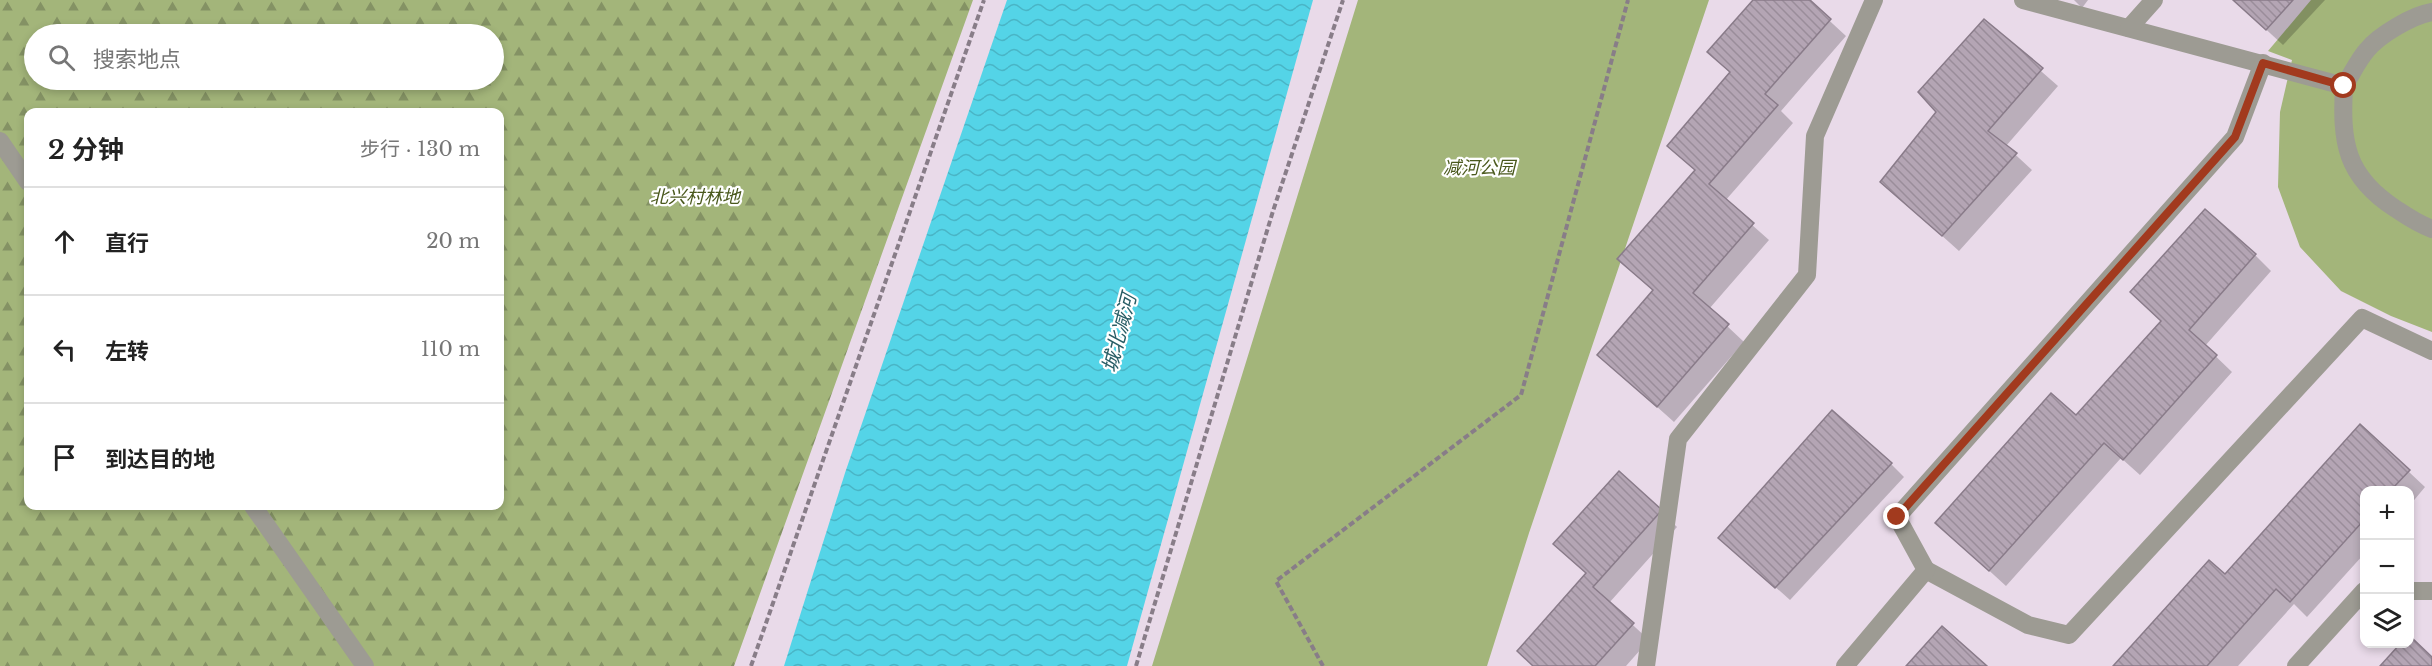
<!DOCTYPE html>
<html lang="zh">
<head>
<meta charset="utf-8">
<style>
	body { margin:0; font-family:"Libre Baskerville","Noto Sans SC",serif; background:#f6f6f6; color:#222 }
	.controls { position:absolute; right:18px; bottom:18px; display:grid; overflow:hidden; border-radius:12px; box-shadow:0 3px 9px #0003 }
	.controls button { width:54px; height:54px; display:grid; place-items:center; padding:0; border:0; border-bottom:2px solid #e0e0e0; background:#fff; color:#222; font:30px sans-serif }
	.stop { position:absolute; width:18px; height:18px; margin:-14px; border:4px solid #a23a1e; border-radius:50%; background:#fff }
	.stop.end { background:#a23a1e; border-color:#fff; box-shadow:0 2px 6px #0008 }
	.list { margin:0; padding:0; list-style:none }
	h2 { display:flex; justify-content:space-between; align-items:center; height:78px; margin:0; padding:0 24px; font-size:26px }
	h2 small { font-size:20px; font-weight:400; color:#767676 }
	.list li { display:grid; grid-template-columns:39px 1fr auto; gap:18px; align-items:center; box-sizing:border-box; height:108px; padding:0 24px; border-top:2px solid #e0e0e0 }
	.list b { display:block; font-size:22px; white-space:nowrap }
	.list em { font-size:20px; font-style:normal; color:#767676 }
	.icon { flex:none; width:33px; height:33px; fill:none; stroke:currentColor; stroke-width:2; stroke-linecap:round; stroke-linejoin:round }
	.map { position:relative; flex:none; width:2432px; height:666px; overflow:hidden }
	.search { position:absolute; background:#fff; box-shadow:0 3px 9px #0003; left:24px; top:24px; width:480px; height:66px; display:flex; align-items:center; gap:15px; box-sizing:border-box; padding:0 21px; border-radius:33px; color:#767676; font-size:22px }
	.panel { position:absolute; background:#fff; box-shadow:0 3px 9px #0003; left:24px; top:108px; width:480px; height:402px; border-radius:12px }
	.map>svg:first-child { display:block }
	.green { fill:#a3b57a }
	.forest { fill:url(#forest-firs); fill-rule:evenodd }
	.water { fill:url(#water-waves) }
	.shadow { fill:#0003 }
	.building { fill:url(#building-back-hatch); stroke:#897b89; stroke-width:1.5 }
	.lines { fill:none; stroke-linecap:round; stroke-linejoin:round }
	.path { stroke:#887d88; stroke-width:4; stroke-dasharray:6 3; stroke-linecap:butt }
	.minor { stroke:#9d9b93; stroke-width:18 }
	.route { stroke:#a23a1e; stroke-width:8 }
	.labels { text-anchor:middle; dominant-baseline:central; stroke-width:4.5; stroke-linejoin:round; paint-order:stroke }
	.park-label { font-size:18px; font-style:italic; fill:#4a591d; stroke:#fff }
	.water-label { font-size:20px; font-style:italic; fill:#295e66; stroke:#fff }
</style>
</head>
<body>
<div class="map">
<svg width="2432" height="666" viewBox="0 0 2432 666">
	<defs>
		<pattern id="forest-firs" width="22" height="20" patternUnits="userSpaceOnUse" patternTransform="scale(1.5)"><rect width="22" height="20" fill="#a3b57a"/><path d="M5 1l3.5 6h-7zM16 11l3.5 6h-7z" fill="#849264"/></pattern>
		<pattern id="water-waves" width="16" height="10" patternUnits="userSpaceOnUse" patternTransform="scale(1.5)"><rect width="16" height="10" fill="#54d4e7"/><path d="M0 5q4-4 8 0t8 0" fill="none" stroke="#49b5c6"/></pattern>
		<pattern id="building-back-hatch" width="6" height="6" patternUnits="userSpaceOnUse" patternTransform="scale(1.5)"><rect width="6" height="6" fill="#b4a5b4"/><path d="M-1 5l2 2M0 0l6 6M5-1l2 2" fill="none" stroke="#9a8d9a"/></pattern>
	</defs>
	<rect width="100%" height="100%" fill="#e9dae9"/>
	<g class="green">
		<polygon points="1358,0 1709,0 1529,533 1487,666 1152,666"/>
		<polygon points="2311,0 2432,0 2432,332 2391,316 2341,291 2300,247 2278,187 2280,112 2292,60 2268,51"/>
	</g>
	<path class="forest" d="M 0,0 L 973,0 L 734,666 L 0,666 ZM 34,34 L 494,34 L 494,80 L 34,80 ZM 28,112 L 500,112 L 500,506 L 28,506 Z"/>
	<polygon class="water" points="1007,0 1313,0 1127,666 784,666 845,473"/>
	<g class="shadow">
		<polygon points="1755,0 1807,0 1846,36 1781,111 1793,123 1725,201 1769,240 1709,309 1744,342 1674,422 1599,355 1654,292 1619,259 1696,171 1669,146 1731,74 1709,52"/>
		<polygon points="2074,0 2088,0 2082,8"/>
		<polygon points="2234,0 2325,0 2283,45"/>
		<polygon points="1984,21 2058,86 2006,146 2032,170 1959,251 1882,182 1938,112"/>
		<polygon points="2255,255 2271,271 2205,346 2232,372 2140,475 2121,458 2006,586 1937,523 2076,418"/>
		<polygon points="2360,426 2425,487 2410,505 2410,490 2364,490 2364,554 2307,617 2294,604 2238,666 2115,666 2225,576"/>
		<polygon points="1891,464 1904,477 1790,600 1720,538"/>
		<polygon points="1661,511 1677,527 1609,603 1649,640 1626,666 1534,666 1587,574 1571,560"/>
	</g>
	<g class="building">
		<polygon points="1753,0 1810,0 1831,19 1765,94 1778,105 1709,184 1754,223 1693,293 1729,324 1657,407 1597,355 1653,290 1617,259 1695,170 1667,146 1730,72 1707,52"/>
		<polygon points="2233,0 2293,0 2266,30"/>
		<polygon points="1984,19 2043,68 1988,131 2017,153 1942,236 1880,182 1936,112 1918,92"/>
		<polygon points="2205,209 2256,254 2189,330 2217,355 2123,460 2104,443 1989,571 1935,523 2051,393 2076,415 2161,321 2130,292"/>
		<polygon points="1832,410 1892,463 1775,588 1718,538"/>
		<polygon points="2360,424 2410,470 2391,490 2364,490 2364,520 2290,602 2276,589 2207,666 2113,666 2209,560 2225,574"/>
		<polygon points="1619,471 1662,510 1593,587 1634,623 1595,666 1533,666 1517,651 1586,573 1553,544"/>
		<polygon points="1942,626 1987,666 1906,666"/>
		<polygon points="2410,636 2432,657 2432,666 2380,666 2400,644 2410,644"/>
	</g>
	<g class="lines">
		<g class="path">
			<polyline points="751,666 984,0"/>
			<polyline points="1136,666 1273,211 1343,0"/>
			<polyline points="1323,666 1276,581 1521,395 1628,0"/>
		</g>
		<g class="minor">
			<path d="M 2023,0 L 2344,86 C 2341,142 2345,176 2396,209 C 2408,217 2418,224 2432,229"/>
			<polyline points="2129,28 2154,0"/>
			<path d="M 2344,86 C 2352,74 2358,60 2367,50 C 2379,35 2413,15 2432,12"/>
			<polyline points="0,141 28,182"/>
			<polyline points="253,506 365,666"/>
			<polyline points="1926,570 2028,625 2069,635 2362,318 2432,351"/>
			<polyline points="2410,591 2432,591"/>
			<polyline points="1646,666 1678,439 1807,275 1815,136 1874,0"/>
			<polyline points="1845,666 1926,570 1897,517 2235,137 2263,63"/>
			<polyline points="2296,666 2364,591"/>
		</g>
	</g>
	<g class="lines">
		<polyline class="route" points="1897,517 2235,137 2263,63 2344,86"/>
	</g>
	<g class="labels">
		<g class="park-label">
			<text x="1479" y="168">减河公园</text>
			<text x="695" y="197">北兴村林地</text>
		</g>
		<g class="water-label">
			<text transform="translate(1119 333) rotate(-75)">城北减河</text>
		</g>
	</g>
</svg>
<div class="controls">
<button>+</button>
<button>−</button>
<button><svg class="icon" aria-label="layers" viewBox="0 0 24 24"><path d="M12 4l9 5-9 5-9-5zM3 14l9 5 9-5"/></svg></button>
</div>
<div class="stop" style="left:2344px;top:86px"></div>
<div class="stop end" style="left:1897px;top:517px"></div>
<div class="search"><svg class="icon" aria-label="search" viewBox="0 0 24 24"><circle cx="10" cy="10" r="6"/><path d="M15 15l6 6"/></svg>搜索地点</div>
<section class="panel">
<h2>2 分钟<small>步行 · 130 m</small></h2>
<ul class="list">
<li><svg class="icon" aria-label="ahead" viewBox="0 0 24 24"><path d="M12 20V5M6 11l6-6 6 6"/></svg><div><b>直行</b></div><em>20 m</em></li>
<li><svg class="icon" aria-label="left" viewBox="0 0 24 24"><path d="M17 20v-9H6M10 6l-5 5 5 5"/></svg><div><b>左转</b></div><em>110 m</em></li>
<li><svg class="icon" aria-label="arrive" viewBox="0 0 24 24"><path d="M6 21V4h12l-3 4 3 4H6"/></svg><div><b>到达目的地</b></div></li>
</ul>
</section>
</div>
</body>
</html>
